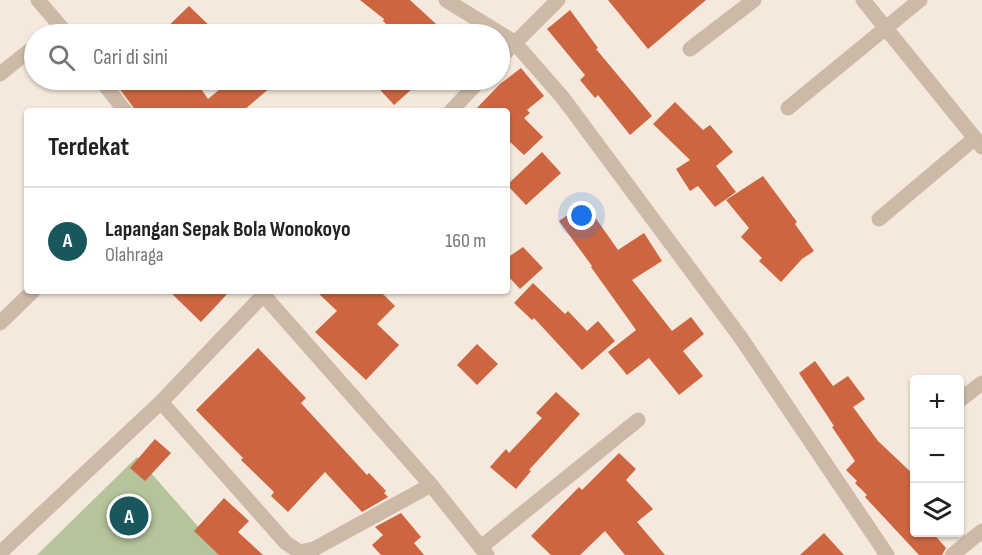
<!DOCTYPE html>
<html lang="id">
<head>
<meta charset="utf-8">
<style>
  :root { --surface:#fff; --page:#f6f6f6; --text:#222; --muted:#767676; --line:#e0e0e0; --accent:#1a575d }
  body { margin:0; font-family:"Sofia Sans Condensed",sans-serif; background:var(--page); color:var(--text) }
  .controls { position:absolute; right:18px; bottom:18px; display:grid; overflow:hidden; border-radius:6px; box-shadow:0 2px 4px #0004 }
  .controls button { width:54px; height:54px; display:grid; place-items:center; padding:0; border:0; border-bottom:2px solid var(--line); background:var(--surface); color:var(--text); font:30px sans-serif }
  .you { position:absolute; left:582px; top:216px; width:21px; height:21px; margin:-15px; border:4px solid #fff; border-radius:50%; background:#1a73e8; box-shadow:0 0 0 9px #1a73e833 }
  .badge { display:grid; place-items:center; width:39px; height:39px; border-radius:50%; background:var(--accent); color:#fff; font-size:20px; font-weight:700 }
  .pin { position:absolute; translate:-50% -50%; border:3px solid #fff; box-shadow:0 2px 6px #0006 }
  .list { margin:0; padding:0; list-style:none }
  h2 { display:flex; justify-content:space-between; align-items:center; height:78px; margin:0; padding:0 24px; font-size:26px }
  h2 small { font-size:20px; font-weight:400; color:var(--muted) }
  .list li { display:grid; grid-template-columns:39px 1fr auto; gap:18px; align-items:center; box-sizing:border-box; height:108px; padding:0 24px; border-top:2px solid var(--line) }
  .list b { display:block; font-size:22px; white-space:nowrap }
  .list p { margin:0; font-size:20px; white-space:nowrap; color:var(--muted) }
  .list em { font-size:20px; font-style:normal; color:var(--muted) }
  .icon { flex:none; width:33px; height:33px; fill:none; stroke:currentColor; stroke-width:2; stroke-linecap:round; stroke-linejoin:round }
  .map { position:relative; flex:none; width:982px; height:555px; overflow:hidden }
  .search { position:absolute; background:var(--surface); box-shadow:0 2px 4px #0004; left:24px; top:24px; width:486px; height:66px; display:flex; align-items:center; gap:15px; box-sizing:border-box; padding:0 21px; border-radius:33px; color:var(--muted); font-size:22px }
  .panel { position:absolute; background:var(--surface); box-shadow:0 2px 4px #0004; left:24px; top:108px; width:486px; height:186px; border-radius:6px }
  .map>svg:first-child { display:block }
</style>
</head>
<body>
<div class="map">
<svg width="982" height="555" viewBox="0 0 982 555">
  <rect width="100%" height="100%" fill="#f4e9dc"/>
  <polygon fill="#b5c49b" points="137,457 223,555 37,555"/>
  <g fill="#cd6640">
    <polygon points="360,0 410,0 447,34 397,34 383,21 384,19"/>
    <polygon points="608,0 706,0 648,49"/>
    <polygon points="189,6 218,34 160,34"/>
    <polygon points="570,10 598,48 596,49 652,116 630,135 598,95 595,98 580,80 585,75 547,29"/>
    <polygon points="521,68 544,96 527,110 530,113 524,118 543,137 524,155 507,139 507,111 474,111 500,84"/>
    <polygon points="113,80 195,80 208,99 231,80 279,80 243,111 136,111"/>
    <polygon points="371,80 422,80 394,105"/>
    <polygon points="675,102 703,130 710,125 733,152 716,166 736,192 715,207 698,186 690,191 676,169 690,160 653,124"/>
    <polygon points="542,152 561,173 526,205 507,185"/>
    <polygon points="763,176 797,222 795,224 814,251 802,259 781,282 759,261 762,258 741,237 749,228 726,200"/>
    <polygon points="585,203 618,250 644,233 662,261 632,280 672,331 691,317 704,334 683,351 703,376 679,395 649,358 627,375 608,352 636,330 591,267 592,266 559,221"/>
    <polygon points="523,247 543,268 520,289 507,275 507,258"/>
    <polygon points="533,283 565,314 568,311 587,331 598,321 615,341 582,370 534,318 532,320 514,303"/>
    <polygon points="169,291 230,291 201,322"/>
    <polygon points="316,291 380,291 395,306 377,324 399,345 366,380 315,332 337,311"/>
    <polygon points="477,344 498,364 477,385 457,365"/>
    <polygon points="258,348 306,398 301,403 367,475 369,473 386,491 384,493 388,497 362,512 325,472 288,512 271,496 274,492 241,460 243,458 196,410"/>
    <polygon points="815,361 833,386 848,376 865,399 853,407 878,441 915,476 915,532 932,532 946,548 942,555 919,555 865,497 867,495 855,483 857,481 846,470 855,461 832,427 834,426 799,373"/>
    <polygon points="556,392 580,414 529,470 531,471 516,489 490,467 506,449 509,453 542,418 536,413"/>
    <polygon points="155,439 171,453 145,481 130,468"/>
    <polygon points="619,453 636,469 626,480 653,509 637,522 665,555 625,555 605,531 580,555 551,555 531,536 579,487 582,490"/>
    <polygon points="224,498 249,521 238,532 263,555 219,555 194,531"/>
    <polygon points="401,513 421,537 414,543 424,555 381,555 372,545 383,535 375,527"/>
    <polygon points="824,533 844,555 800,555"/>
  </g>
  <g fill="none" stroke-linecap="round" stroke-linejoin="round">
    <g stroke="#cdb9a7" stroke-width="15">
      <polyline points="38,0 67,34"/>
      <polyline points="446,0 514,42 563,98 741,338 887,555"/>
      <polyline points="863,0 982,147"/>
      <polyline points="690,49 754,0"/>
      <polyline points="500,58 558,0"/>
      <polyline points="0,74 34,47"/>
      <polyline points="101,80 125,111"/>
      <polyline points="788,108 920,0"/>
      <polyline points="451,111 480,80"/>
      <polyline points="879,219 975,138"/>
      <polyline points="260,291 431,485 487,555"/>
      <polyline points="0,323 33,291"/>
      <polyline points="960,400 982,383"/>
      <polyline points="161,402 286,543 300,552 314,549 431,485"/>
      <polyline points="481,547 638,420"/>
      <polyline points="0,553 161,402 267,291"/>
      <polyline points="952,555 982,531"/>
    </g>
  </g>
</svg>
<div class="controls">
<button>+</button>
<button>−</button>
<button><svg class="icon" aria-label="layers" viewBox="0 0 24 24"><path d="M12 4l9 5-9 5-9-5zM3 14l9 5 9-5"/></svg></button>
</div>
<div class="you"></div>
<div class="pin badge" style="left:129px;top:516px">A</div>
<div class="search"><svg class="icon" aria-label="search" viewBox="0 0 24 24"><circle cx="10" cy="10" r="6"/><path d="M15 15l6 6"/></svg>Cari di sini</div>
<section class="panel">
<h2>Terdekat<small></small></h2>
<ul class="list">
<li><span class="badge">A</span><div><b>Lapangan Sepak Bola Wonokoyo</b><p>Olahraga</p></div><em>160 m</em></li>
</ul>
</section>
</div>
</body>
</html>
